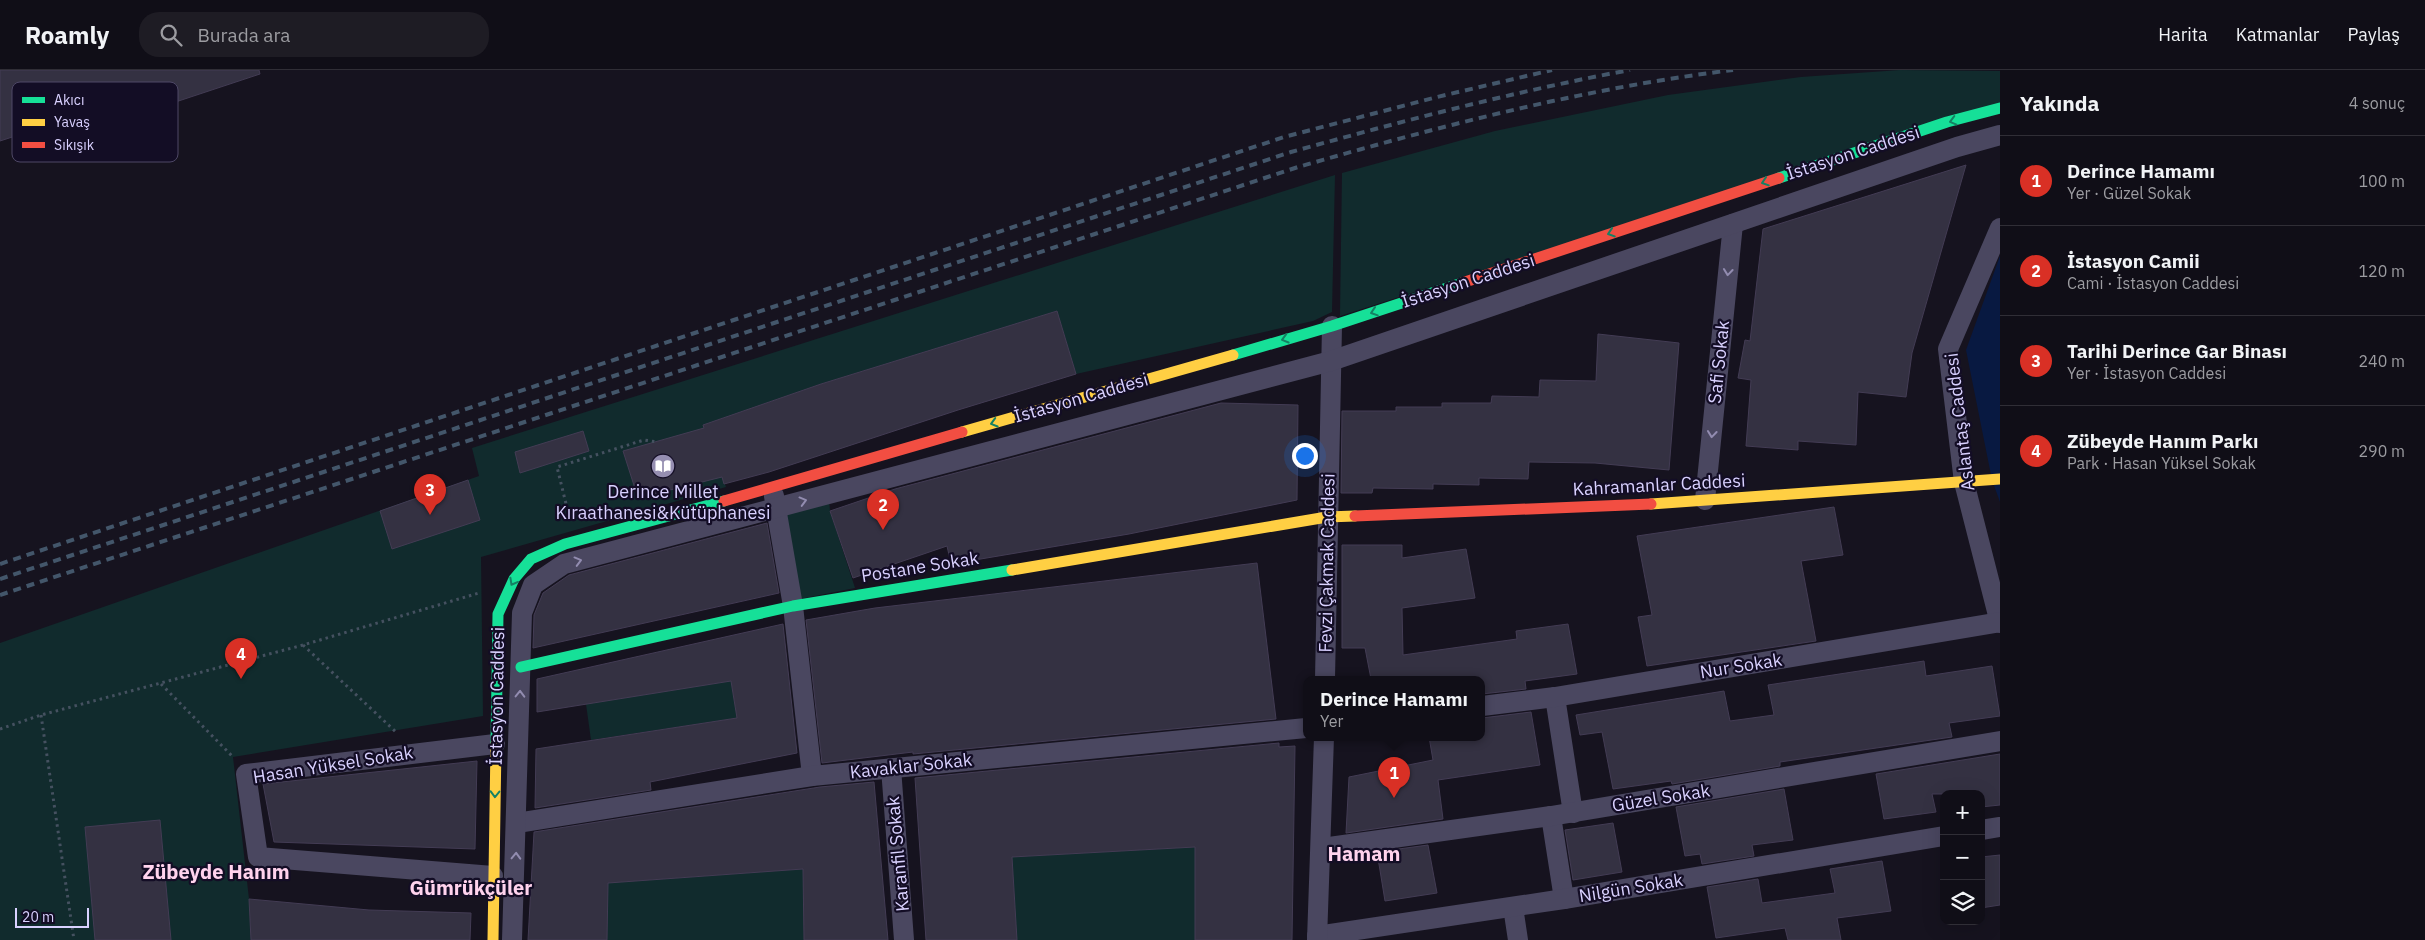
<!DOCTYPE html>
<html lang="tr">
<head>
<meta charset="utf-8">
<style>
  :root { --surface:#100e17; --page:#1e1c24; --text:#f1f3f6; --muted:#9c9ca1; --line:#302e36; --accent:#d93025 }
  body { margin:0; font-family:"IBM Plex Sans",sans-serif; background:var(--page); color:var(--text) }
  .controls { position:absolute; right:15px; bottom:15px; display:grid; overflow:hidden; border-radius:10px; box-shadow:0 5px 20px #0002 }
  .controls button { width:45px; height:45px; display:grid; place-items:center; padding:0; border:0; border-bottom:1px solid var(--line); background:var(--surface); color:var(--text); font:25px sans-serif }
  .scale { position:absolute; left:15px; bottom:12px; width:74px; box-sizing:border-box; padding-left:5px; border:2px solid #d9d1ff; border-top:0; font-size:14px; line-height:18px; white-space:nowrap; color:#d9d1ff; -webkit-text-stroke:4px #130d25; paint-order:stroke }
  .you { position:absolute; left:1304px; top:385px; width:18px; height:18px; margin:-12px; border:4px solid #fff; border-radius:50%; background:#1a73e8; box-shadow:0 0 0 8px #1a73e833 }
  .badge { display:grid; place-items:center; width:32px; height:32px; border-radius:50%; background:var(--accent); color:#fff; font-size:16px; font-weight:700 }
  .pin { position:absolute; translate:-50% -41px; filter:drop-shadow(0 1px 2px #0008) }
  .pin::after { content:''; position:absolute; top:26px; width:18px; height:15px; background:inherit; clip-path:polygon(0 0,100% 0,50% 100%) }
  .popup { position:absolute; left:1303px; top:606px; width:182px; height:65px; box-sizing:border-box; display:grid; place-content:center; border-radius:10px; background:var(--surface); filter:drop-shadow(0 1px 4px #0005); font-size:16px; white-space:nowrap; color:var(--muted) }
  .popup b { font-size:19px; color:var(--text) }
  .popup::after { content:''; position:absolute; left:50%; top:100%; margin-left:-10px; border:10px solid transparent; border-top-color:var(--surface) }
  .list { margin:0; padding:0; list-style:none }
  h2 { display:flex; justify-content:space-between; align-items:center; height:65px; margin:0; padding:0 20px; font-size:21px }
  h2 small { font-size:16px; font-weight:400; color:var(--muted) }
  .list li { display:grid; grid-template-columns:32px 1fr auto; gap:15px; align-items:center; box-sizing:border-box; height:90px; padding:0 20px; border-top:1px solid var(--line) }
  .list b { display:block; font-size:19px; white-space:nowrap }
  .list p { margin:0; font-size:16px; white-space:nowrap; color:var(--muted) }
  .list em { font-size:16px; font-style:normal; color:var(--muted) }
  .icon { flex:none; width:28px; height:28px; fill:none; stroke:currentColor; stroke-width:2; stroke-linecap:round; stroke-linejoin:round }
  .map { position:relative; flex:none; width:2000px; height:870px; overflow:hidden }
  header { display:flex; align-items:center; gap:30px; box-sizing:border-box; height:70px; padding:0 25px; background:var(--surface); border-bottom:1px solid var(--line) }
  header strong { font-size:24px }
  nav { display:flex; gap:28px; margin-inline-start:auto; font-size:18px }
  .search { width:350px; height:45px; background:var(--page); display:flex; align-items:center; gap:12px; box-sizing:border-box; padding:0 18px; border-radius:20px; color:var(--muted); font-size:19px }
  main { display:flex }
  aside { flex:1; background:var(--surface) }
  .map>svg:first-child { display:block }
</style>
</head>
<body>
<header>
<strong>Roamly</strong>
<div class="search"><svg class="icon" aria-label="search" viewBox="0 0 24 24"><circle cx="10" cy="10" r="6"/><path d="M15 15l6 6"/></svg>Burada ara</div>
<nav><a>Harita</a><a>Katmanlar</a><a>Paylaş</a></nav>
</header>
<main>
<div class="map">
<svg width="2000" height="870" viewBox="0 0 2000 870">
  <rect width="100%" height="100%" fill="#16131f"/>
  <g fill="#112b2d">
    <polygon points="1900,0 2000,1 2000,34 1340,246 1342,103 1495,61 1668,25 1801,7"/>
    <polygon points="1335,105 1332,242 1313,251 1076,304 1057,241 821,314 703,355 726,417 481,487 483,646 233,687 249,829 251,870 0,870 0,573 479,406 472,378"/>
    <polygon points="829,429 830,441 855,518 795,530 782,442"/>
    <polygon points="731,611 737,648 591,670 586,634"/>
    <polygon points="1195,777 1195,870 1017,870 1012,787"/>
    <polygon points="803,799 804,870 607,870 608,813"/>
  </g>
  <polygon fill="#081941" points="2000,186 2000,432 1992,410 1966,280"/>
  <g fill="#343142" stroke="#433c54">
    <polygon points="0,0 259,0 260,4 85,62 80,45 0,71"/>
    <polygon points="1966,95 1912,283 1906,327 1858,322 1856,375 1798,371 1798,380 1746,376 1751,310 1738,308 1745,270 1750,271 1763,159"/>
    <polygon points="1057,241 1076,304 958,340 769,402 724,414 722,407 638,428 623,381 704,358 703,355 821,314"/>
    <polygon points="1598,264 1679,273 1669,400 1595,393 1529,392 1528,409 1479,408 1479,415 1433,414 1433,419 1373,418 1372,423 1341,423 1342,341 1396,341 1396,337 1442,337 1442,333 1491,333 1492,326 1539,327 1540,310 1596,311"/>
    <polygon points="1221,333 1298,335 1297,430 1129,464 951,494 947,476 853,508 830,441 895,419"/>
    <polygon points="583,361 589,381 520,403 515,382"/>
    <polygon points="468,410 480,450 392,479 380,441"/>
    <polygon points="1834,437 1843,485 1801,491 1816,571 1647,596 1638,547 1652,545 1637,466"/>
    <polygon points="767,453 779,523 533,578 534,545 543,523 569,505"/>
    <polygon points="1342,475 1402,475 1402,488 1466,479 1475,528 1402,538 1403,585 1517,569 1516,561 1568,554 1577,604 1525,611 1526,619 1482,624 1482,609 1371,609 1365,578 1342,578"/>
    <polygon points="1257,493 1276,649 913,684 913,682 822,693 806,550 875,538"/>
    <polygon points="783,554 797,683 650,712 651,720 535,738 536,679 737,648 731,611 537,642 537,609"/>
    <polygon points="1924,591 1926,606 1992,596 2000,646 1949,653 1952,667 1780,692 1780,696 1672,714 1671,711 1613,719 1602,662 1580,665 1576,645 1724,621 1730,651 1774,645 1768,615"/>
    <polygon points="1531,642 1540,695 1438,710 1443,749 1346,763 1349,707 1433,690 1429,667 1482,667 1482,648"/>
    <polygon points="1279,673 1279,677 1295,676 1292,870 1195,870 1195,777 1012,787 1017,870 926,870 915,708"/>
    <polygon points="2000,684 2000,735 1981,737 1981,724 1932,724 1936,742 1884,749 1876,704"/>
    <polygon points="477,691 475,779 274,772 263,714"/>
    <polygon points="874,712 888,870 804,870 803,799 608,813 607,870 528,870 534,762 820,717"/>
    <polygon points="1784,719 1793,770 1752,775 1754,786 1702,794 1700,784 1685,786 1676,737"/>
    <polygon points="160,750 171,870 95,870 85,757"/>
    <polygon points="1613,753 1622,802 1573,810 1565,760"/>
    <polygon points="1428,775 1437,823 1385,831 1377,782"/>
    <polygon points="2000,785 2000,835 1981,838 1981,787"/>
    <polygon points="1882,791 1891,841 1837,848 1841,870 1788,870 1785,858 1716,868 1707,817 1758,809 1762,833 1835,823 1830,799"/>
    <polygon points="249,829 369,840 471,843 470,870 251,870"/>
  </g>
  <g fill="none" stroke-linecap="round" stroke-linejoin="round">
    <g stroke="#455160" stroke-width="3" stroke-dasharray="2.5 4" stroke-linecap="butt">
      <polyline points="569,446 557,397 644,370 657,372"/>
      <polyline points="303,575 397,663"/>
      <polyline points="161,614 234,688"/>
      <polyline points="41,645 74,870"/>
      <polyline points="0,659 41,645 303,575 479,523"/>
    </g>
    <g stroke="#4a4760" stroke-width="20">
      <polyline points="2000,158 1948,279 1964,412 2000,553"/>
      <polyline points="774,426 793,536 812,706"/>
      <polyline points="1705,430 1733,154"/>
      <polyline points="1325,609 1332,256"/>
      <polyline points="1555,627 1573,743"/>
      <polyline points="1482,636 1555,627 2000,552"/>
      <polyline points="891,698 904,870"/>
      <polyline points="1551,746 1564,829"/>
      <polyline points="517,753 812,706 1306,658"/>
      <polyline points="1981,760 2000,757"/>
      <polyline points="1322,778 1551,746 2000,671"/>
      <polyline points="493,806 258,787 246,704 495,674"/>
      <polyline points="1513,837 1518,870"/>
      <polyline points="1317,866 1564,829 1944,766"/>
      <polyline points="512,870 522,543 533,515 564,494 1331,291 1957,77 2000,65"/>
      <polyline points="1317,870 1324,667"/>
    </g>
    <g stroke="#16e098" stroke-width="11">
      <polyline points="1779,108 1947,52 2000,38"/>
      <polyline points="1233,285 1332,256 1462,213"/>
      <polyline points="521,597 793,536 1012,500"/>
      <polyline points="496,674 498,544 514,509 531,489 565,474 724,431"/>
    </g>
    <g stroke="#ffcf43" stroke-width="11">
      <polyline points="962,362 1233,285"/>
      <polyline points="1651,434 2000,409"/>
      <polyline points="1012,500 1327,447 1355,446"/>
      <polyline points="493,870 496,674"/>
    </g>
    <g stroke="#f24e42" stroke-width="11">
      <polyline points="1462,213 1779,108"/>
      <polyline points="724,431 962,362"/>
      <polyline points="1355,446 1651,434"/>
    </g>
    <g stroke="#43566a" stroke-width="4" stroke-dasharray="8 6" stroke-linecap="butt">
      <polyline points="0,494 1284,67 1437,27 1552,0"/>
      <path d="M0,509L1291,82C1403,51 1516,21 1630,0"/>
      <path d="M0,525L1298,97C1441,56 1585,18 1733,0"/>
    </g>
  </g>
  <defs><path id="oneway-chevron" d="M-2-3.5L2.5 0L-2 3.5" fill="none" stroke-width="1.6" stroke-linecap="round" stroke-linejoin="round" transform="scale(1.25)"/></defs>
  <g stroke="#158164">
    <use href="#oneway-chevron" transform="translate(1953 51) rotate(165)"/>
    <use href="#oneway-chevron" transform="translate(1765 112) rotate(162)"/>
    <use href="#oneway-chevron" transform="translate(1611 163) rotate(162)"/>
    <use href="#oneway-chevron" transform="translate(1374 242) rotate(162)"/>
    <use href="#oneway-chevron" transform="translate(1285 269) rotate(164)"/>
    <use href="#oneway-chevron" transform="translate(994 353) rotate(164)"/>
    <use href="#oneway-chevron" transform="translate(513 512) rotate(119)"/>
    <use href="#oneway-chevron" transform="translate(495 724) rotate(91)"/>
  </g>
  <g stroke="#928cb0">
    <use href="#oneway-chevron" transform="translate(1728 202) rotate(96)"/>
    <use href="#oneway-chevron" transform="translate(1712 364) rotate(96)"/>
    <use href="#oneway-chevron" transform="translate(803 431) rotate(-15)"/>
    <use href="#oneway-chevron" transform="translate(578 491) rotate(-15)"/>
    <use href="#oneway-chevron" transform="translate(520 624) rotate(-89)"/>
    <use href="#oneway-chevron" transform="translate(516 786) rotate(-88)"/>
  </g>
  <defs>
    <g id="library-disc" transform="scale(1.25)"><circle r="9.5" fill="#958eb1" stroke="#130d25"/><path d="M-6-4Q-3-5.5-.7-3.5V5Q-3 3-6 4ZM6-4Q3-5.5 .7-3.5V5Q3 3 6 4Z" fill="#fff"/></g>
  </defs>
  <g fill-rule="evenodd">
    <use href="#library-disc" x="663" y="396"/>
  </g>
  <g text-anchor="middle" stroke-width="4.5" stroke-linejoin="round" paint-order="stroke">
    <g font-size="18" fill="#d9d1ff" stroke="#130d25">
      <text transform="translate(1853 83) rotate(-18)" y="6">İstasyon Caddesi</text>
      <text transform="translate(1468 211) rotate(-18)" y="6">İstasyon Caddesi</text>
      <text transform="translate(1719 292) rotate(-84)" y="6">Safi Sokak</text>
      <text transform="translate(1081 328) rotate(-16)" y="6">İstasyon Caddesi</text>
      <text transform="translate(1960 352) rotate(-97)" y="6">Aslantaş Caddesi</text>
      <text transform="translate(1659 415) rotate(-3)" y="6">Kahramanlar Caddesi</text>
      <text transform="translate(1327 493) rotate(-89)" y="6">Fevzi Çakmak Caddesi</text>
      <text transform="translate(920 497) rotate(-9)" y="6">Postane Sokak</text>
      <text transform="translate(1741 596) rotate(-9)" y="6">Nur Sokak</text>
      <text transform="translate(497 626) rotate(-89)" y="6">İstasyon Caddesi</text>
      <text transform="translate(333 695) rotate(-9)" y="6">Hasan Yüksel Sokak</text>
      <text transform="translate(911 696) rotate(-6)" y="6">Kavaklar Sokak</text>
      <text transform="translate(1661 728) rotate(-9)" y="6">Güzel Sokak</text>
      <text transform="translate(898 784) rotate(-95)" y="6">Karanfil Sokak</text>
      <text transform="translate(1631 818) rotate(-9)" y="6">Nilgün Sokak</text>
    </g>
    <g font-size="18" fill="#d9d1ff" stroke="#130d25">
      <text x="663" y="428">Derince Millet<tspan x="663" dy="21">Kıraathanesi&amp;Kütüphanesi</tspan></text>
    </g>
    <g font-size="20" font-weight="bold" fill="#ffd3ed" stroke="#130d25">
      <text x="1364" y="791">Hamam</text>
      <text x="216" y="809">Zübeyde Hanım</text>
      <text x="471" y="825">Gümrükçüler</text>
    </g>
  </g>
  <rect x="12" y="12" width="166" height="80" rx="8" fill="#130d25" stroke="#4e4866" stroke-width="1"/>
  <rect x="22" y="27" width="23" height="6" fill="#16e098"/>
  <rect x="22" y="49" width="23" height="7" fill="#ffcf43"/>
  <rect x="22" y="72" width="23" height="6" fill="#f24e42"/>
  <g font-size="14" fill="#d9d1ff">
    <text x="54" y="35">Akıcı</text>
    <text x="54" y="57">Yavaş</text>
    <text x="54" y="80">Sıkışık</text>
  </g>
</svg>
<div class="controls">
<button>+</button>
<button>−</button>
<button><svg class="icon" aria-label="layers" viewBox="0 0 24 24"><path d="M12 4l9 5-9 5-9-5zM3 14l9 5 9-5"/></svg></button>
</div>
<div class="scale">20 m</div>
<div class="you"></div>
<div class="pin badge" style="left:1394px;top:728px">1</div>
<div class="popup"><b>Derince Hamamı</b>Yer</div>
<div class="pin badge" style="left:883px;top:460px">2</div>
<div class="pin badge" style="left:430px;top:445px">3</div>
<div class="pin badge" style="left:241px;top:609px">4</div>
</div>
<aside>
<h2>Yakında<small>4 sonuç</small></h2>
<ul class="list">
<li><span class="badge">1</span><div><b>Derince Hamamı</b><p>Yer · Güzel Sokak</p></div><em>100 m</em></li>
<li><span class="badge">2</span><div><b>İstasyon Camii</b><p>Cami · İstasyon Caddesi</p></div><em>120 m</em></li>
<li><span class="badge">3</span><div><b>Tarihi Derince Gar Binası</b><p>Yer · İstasyon Caddesi</p></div><em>240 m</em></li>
<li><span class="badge">4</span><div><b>Zübeyde Hanım Parkı</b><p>Park · Hasan Yüksel Sokak</p></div><em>290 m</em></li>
</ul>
</aside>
</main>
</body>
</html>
